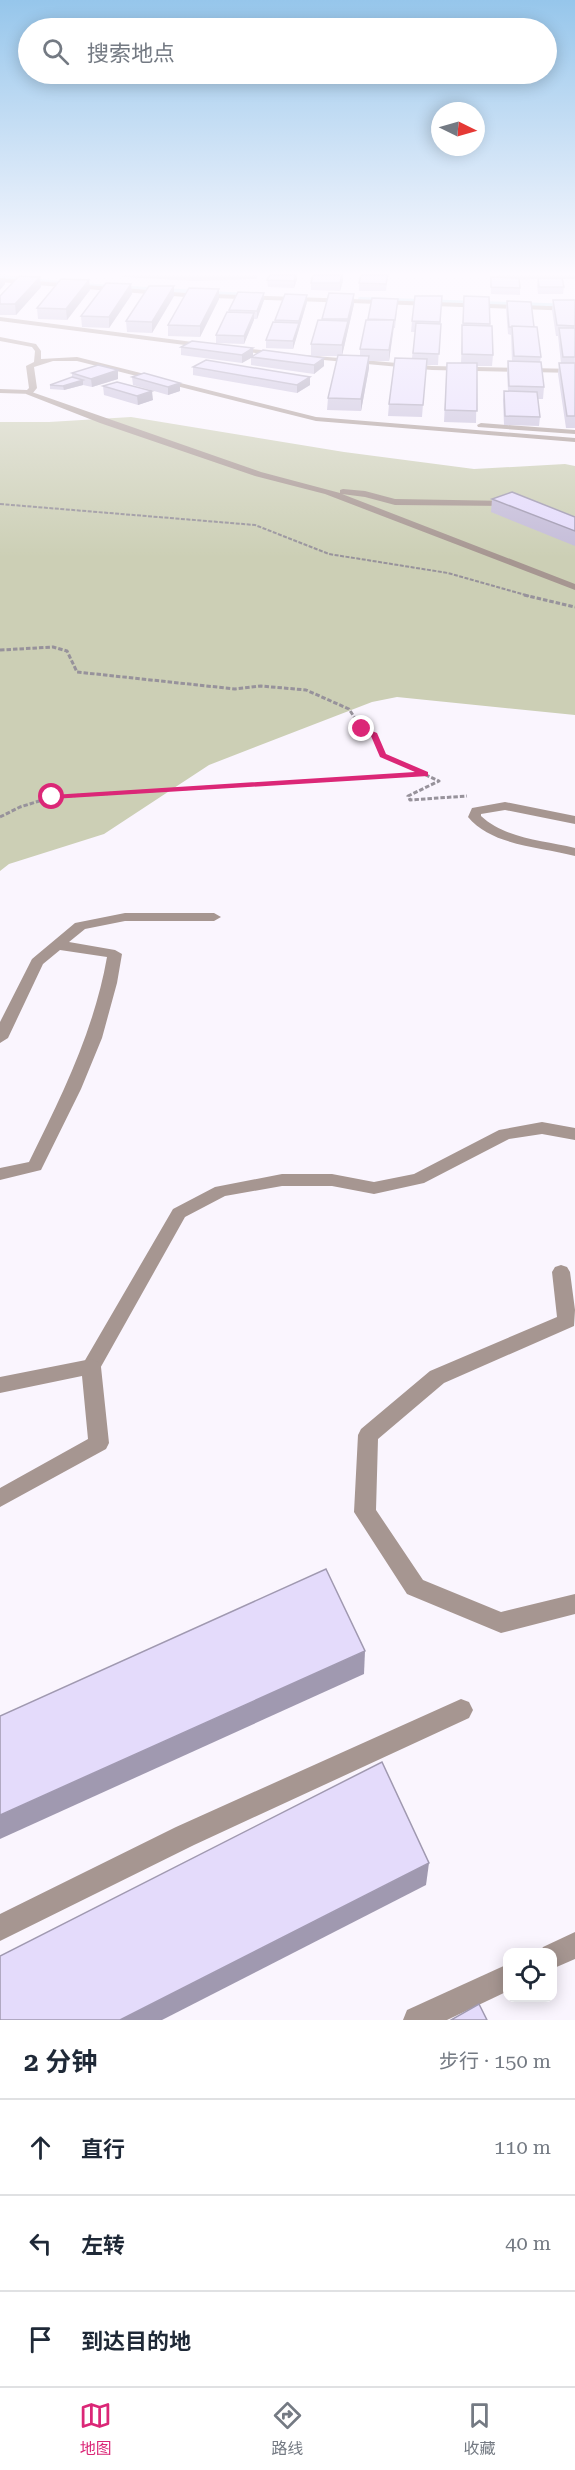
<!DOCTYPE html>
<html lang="zh">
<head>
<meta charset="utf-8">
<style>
  :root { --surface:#fff; --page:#f2f2f3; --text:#1f2937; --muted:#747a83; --line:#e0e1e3; --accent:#db2777 }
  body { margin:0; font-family:"Roboto Serif","Noto Sans SC",serif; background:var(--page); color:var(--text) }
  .controls { position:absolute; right:18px; bottom:18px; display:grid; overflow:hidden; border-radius:12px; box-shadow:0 3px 15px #0003 }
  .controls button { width:54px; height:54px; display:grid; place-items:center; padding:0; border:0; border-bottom:2px solid var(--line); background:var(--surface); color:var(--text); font:30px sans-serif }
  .compass { position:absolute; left:431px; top:102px; width:54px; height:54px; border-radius:50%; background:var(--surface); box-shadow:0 3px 15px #0003; rotate:95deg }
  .stop { position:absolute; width:18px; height:18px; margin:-14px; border:4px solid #db2777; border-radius:50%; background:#fff }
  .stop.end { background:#db2777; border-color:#fff; box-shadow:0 2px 6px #0008 }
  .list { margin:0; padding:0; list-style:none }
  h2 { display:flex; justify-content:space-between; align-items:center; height:78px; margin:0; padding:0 24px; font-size:26px }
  h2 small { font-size:20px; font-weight:400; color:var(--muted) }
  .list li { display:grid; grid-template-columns:39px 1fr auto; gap:18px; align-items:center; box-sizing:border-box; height:96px; padding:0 24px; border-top:2px solid var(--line) }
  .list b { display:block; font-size:22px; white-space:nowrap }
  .list em { font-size:20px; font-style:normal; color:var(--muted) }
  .icon { flex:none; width:33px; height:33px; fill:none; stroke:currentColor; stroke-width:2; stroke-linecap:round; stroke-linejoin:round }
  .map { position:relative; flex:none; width:575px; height:2020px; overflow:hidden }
  .search { position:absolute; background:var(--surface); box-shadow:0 3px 15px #0003; left:18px; right:18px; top:18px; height:66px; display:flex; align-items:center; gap:15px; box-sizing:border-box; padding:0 21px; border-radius:33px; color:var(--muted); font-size:22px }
  .sheet { height:366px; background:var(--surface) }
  nav { display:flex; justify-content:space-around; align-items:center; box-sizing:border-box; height:84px; border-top:2px solid var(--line); background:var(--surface); font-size:16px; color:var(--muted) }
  nav a { display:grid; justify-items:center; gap:3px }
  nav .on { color:var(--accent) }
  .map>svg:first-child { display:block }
</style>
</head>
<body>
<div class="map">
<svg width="575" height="2020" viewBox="0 0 575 2020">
  <rect width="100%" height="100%" fill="#faf5fe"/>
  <polygon fill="#cccfb5" points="131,417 344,452 474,469 565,464 575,466 575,715 397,697 372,702 209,765 104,834 9,864 0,871 0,422 49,422"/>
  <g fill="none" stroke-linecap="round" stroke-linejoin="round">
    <g stroke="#bbe0ef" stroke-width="4">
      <polyline points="0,276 68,284"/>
      <polyline points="81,285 197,292"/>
      <polyline points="210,293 248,295"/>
      <polyline points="360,299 575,306"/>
    </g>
    <polyline stroke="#97929b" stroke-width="2" stroke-dasharray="4 1.5" stroke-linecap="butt" points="0,504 255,525 329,554 448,573 529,596"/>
    <g stroke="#97929b" stroke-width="3" stroke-dasharray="4.5 2" stroke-linecap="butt">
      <polyline points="524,595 575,607"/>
      <polyline points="0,650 53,647 67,651 77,672 235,689 261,686 306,690 349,709 362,729 374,734 383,755 439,781 408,796 410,800 467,796"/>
      <polyline points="0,817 20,807 52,797 424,774"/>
    </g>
    <g fill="#a69691" fill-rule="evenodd">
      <polygon points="26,390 261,472 340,493 340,490 343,489 365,491 395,499 516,501 516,505 513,506 395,505 365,497 342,494 575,584 575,590 325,494 255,476 100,423 26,394"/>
      <polygon points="481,423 575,430 575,434 478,427 477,425"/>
      <path d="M505,802L575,816V824L505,810L481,814V816C506,839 543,840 575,848V856C541,847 492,846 468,817L472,808Z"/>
      <polygon points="542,1122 575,1128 575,1140 542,1134 509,1139 424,1183 374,1194 332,1186 282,1186 225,1196 185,1217 98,1372 91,1375 84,1372 81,1367 84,1362 173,1209 215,1187 282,1174 332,1174 374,1182 414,1174 499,1130"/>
    </g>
    <g fill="#a69691" fill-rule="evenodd">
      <polygon points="0,278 185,293 575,307 575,311 185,297 0,282"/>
      <polygon points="0,317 208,344 211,346 208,348 0,321"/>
      <polygon points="0,337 36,344 41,351 41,359 77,357 316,417 575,438 575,442 316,421 77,361 53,361 34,367 37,388 32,394 0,393 0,389 27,390 29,388 26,366 34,362 35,351 32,347 0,341"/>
      <polygon points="232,347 280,352 283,354 280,356 230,350"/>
      <polygon points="304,355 432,366 575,369 575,373 432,370 302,358"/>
      <path d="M125,913H214L221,917L214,921H125L85,929L69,942L115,950L122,954L117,983L102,1038L81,1089L41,1170L0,1180V1168L29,1162C62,1095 94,1031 107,957L60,950L43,964L8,1038L0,1043V1022L32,959L75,923Z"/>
      <polygon points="561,1265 567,1267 570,1272 575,1310 574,1326 444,1383 378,1439 376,1510 423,1580 501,1612 575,1594 575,1614 501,1633 407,1594 354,1512 358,1435 361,1429 430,1371 557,1317 552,1272 555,1267"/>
      <polygon points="91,1359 98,1362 101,1367 109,1443 106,1449 0,1507 0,1488 88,1439 82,1376 0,1393 0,1377"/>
      <polygon points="461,1699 469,1702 473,1710 469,1718 194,1845 0,1941 0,1914 176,1827"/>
      <polygon points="575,1932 575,1959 552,1969 552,1952 540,1952 543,1947"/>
      <polygon points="508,1964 508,1991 447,2020 403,2020 407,2010"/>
    </g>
  </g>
  <g fill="#c4bcd8">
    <polygon points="122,275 258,275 256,279 196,281 122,277"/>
    <polygon points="343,275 343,281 340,291 311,290 311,283"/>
    <polygon points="388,275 386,291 359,291 359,283"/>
    <polygon points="495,275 575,275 575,279 563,279 564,287 563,294 538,294 537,285 538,279 520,280 520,295 491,294 491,277 497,277"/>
    <polygon points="297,279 294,288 268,287 267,280"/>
    <polygon points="174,286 174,296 152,333 127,332 126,321"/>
    <polygon points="41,287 16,315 0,315 0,296"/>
    <polygon points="219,289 219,299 200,337 168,336 168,325"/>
    <polygon points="90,290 67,320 38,319 37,308"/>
    <polygon points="132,294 109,328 82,327 81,316"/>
    <polygon points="442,296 438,365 426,365 422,417 388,416 389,404 412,358 415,332 411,332 412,321"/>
    <polygon points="464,296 489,297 490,326 493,355 492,366 477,366 476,423 444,422 447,363 461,363"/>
    <polygon points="398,299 395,328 394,328 389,361 369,361 369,368 361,411 327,410 328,398 338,356 311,356 311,344 322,319 354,304 342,355 360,356 360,349 368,320"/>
    <polygon points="264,300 257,319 254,319 244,344 216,343 216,335 229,312 229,310"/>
    <polygon points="553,300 575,300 575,428 566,428 558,374 559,363 561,363 558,336 556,336 552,310"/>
    <polygon points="507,301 534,327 541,357 540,362 544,387 543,399 538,399 540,417 539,426 504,425 503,400 504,391 508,391 507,373 508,361 512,362 511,335 508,334 506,309"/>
    <polygon points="307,302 293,349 266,348 266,340 275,322 275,320"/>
    <polygon points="181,347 253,348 253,356 324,366 314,374 251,365 251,357 242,363 181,355"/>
    <polygon points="193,367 310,385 297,393 193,375"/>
    <polygon points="118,370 118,379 92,387 83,385 64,390 50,389 50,385 72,377 72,373"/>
    <polygon points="132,377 180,383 180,391 168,395 133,385"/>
    <polygon points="103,386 153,400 138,405 104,395"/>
    <polygon points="492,499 575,517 575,546 491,512"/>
  </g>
  <g fill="#a099b0">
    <polygon points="296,275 297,275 297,279 294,288 294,281"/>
    <polygon points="343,275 343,281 340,291 340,283"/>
    <polygon points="5,277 5,284 0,290 0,282"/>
    <polygon points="40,277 41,287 16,315 15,304"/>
    <polygon points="89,280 90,290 67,320 66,309"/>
    <polygon points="131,284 132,294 109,328 109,317"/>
    <polygon points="174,286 174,296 152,333 152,322"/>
    <polygon points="219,289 219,299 200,337 200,326"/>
    <polygon points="264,293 264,300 257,319 257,311"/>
    <polygon points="354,294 354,304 342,356 342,345"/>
    <polygon points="307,295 307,302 293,349 293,341"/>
    <polygon points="254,313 254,320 244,344 244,336"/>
    <polygon points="394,320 393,331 389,361 389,350"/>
    <polygon points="253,348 253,357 242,363 242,355"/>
    <polygon points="369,356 369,368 361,411 361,399"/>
    <polygon points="324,358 324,366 314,374 314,365"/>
    <polygon points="118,370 118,379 92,387 91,379"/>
    <polygon points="310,377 310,385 297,393 297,385"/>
    <polygon points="83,380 83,385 64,390 63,386"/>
    <polygon points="180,383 180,391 168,395 168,387"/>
    <polygon points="152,391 153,400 138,405 137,396"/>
    <polygon points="365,1651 364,1674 0,1839 0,1815"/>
    <polygon points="429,1863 426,1885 162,2020 120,2020"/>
  </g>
  <g fill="#e4dbfb" stroke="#a099b0" stroke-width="1.5">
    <polygon points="270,275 296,275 294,281 267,280"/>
    <polygon points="313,275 342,275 340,283 311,283"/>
    <polygon points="361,275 388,275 386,284 359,283"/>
    <polygon points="19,276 40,277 15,304 0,304 0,296"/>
    <polygon points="491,277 519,278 520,288 491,287"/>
    <polygon points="538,278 562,278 564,287 539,287"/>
    <polygon points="61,279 89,280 66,309 37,308"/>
    <polygon points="106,283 131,284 109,317 81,316"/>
    <polygon points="149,286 174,286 152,322 126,321"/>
    <polygon points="189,288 219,289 200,326 168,325"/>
    <polygon points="238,292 264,293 257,311 229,310"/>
    <polygon points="329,293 354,294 348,319 322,319"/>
    <polygon points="285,294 307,295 299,321 275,320"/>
    <polygon points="415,296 442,296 440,322 412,321"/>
    <polygon points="464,296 489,297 490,324 463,323"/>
    <polygon points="372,298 398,299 395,320 368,319"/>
    <polygon points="553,300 575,300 575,326 557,325"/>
    <polygon points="507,301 531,302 534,327 509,327"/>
    <polygon points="227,312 254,313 244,336 216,335"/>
    <polygon points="318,320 348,321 342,345 311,344"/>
    <polygon points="366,320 394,320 389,350 360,349"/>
    <polygon points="273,322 299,323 293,341 266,340"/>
    <polygon points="416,323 441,324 439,354 413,353"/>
    <polygon points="462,325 492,326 493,355 462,354"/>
    <polygon points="512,326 537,327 541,357 514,356"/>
    <polygon points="559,328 575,328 575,357 563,357"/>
    <polygon points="192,341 253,348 242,355 181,347"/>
    <polygon points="263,350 324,358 314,365 251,357"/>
    <polygon points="338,355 369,356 361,399 328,398"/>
    <polygon points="395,358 427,359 423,405 389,404"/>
    <polygon points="206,360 310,377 297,385 193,367"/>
    <polygon points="508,361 541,362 544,387 509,386"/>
    <polygon points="447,363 477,363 477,411 445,410"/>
    <polygon points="559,363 575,363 575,416 567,416"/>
    <polygon points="98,365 118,370 91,379 72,373"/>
    <polygon points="144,373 180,383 168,387 132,377"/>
    <polygon points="72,377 83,380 63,386 50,385"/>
    <polygon points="117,382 152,391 137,396 103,386"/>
    <polygon points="504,391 537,392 540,417 505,416"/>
    <polygon points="512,492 575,517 575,531 492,499"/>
    <polygon points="326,1569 365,1651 0,1815 0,1716"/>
    <polygon points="382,1762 429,1863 120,2020 0,2020 0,1956"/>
    <polygon points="479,2004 487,2020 451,2020"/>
  </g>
  <linearGradient id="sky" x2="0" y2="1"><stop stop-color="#96c6eb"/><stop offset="0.49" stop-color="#fdfaff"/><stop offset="1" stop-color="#fdfaff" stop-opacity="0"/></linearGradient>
  <rect width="575" height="558" fill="url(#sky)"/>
  <polygon fill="#db2777" points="362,727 377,733 386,754 428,772 428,776 52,799 48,797 52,795 415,772 380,757 371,736 358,729"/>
</svg>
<div class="controls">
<button><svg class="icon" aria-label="locate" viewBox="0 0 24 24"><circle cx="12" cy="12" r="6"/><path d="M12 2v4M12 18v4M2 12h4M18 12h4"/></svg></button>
</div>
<svg class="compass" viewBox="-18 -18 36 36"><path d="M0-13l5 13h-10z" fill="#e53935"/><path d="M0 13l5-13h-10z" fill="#747a83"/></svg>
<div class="stop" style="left:52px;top:797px"></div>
<div class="stop end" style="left:362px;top:729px"></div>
<div class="search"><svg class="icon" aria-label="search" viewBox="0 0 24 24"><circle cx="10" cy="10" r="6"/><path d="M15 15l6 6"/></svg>搜索地点</div>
</div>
<section class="sheet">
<h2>2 分钟<small>步行 · 150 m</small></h2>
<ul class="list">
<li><svg class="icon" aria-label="ahead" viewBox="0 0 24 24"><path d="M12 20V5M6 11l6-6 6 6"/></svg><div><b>直行</b></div><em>110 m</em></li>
<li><svg class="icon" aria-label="left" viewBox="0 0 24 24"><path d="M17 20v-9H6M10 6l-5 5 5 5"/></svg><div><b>左转</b></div><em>40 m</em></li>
<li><svg class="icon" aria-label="arrive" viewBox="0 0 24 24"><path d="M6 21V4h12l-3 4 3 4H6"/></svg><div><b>到达目的地</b></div></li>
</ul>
</section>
<nav>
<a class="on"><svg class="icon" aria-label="map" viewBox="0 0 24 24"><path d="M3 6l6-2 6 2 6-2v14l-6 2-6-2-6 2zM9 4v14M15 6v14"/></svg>地图</a>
<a><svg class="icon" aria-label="directions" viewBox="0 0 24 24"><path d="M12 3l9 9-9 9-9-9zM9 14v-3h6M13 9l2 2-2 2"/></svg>路线</a>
<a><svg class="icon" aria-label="saved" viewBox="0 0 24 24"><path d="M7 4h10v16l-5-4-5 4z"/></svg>收藏</a>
</nav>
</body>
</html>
